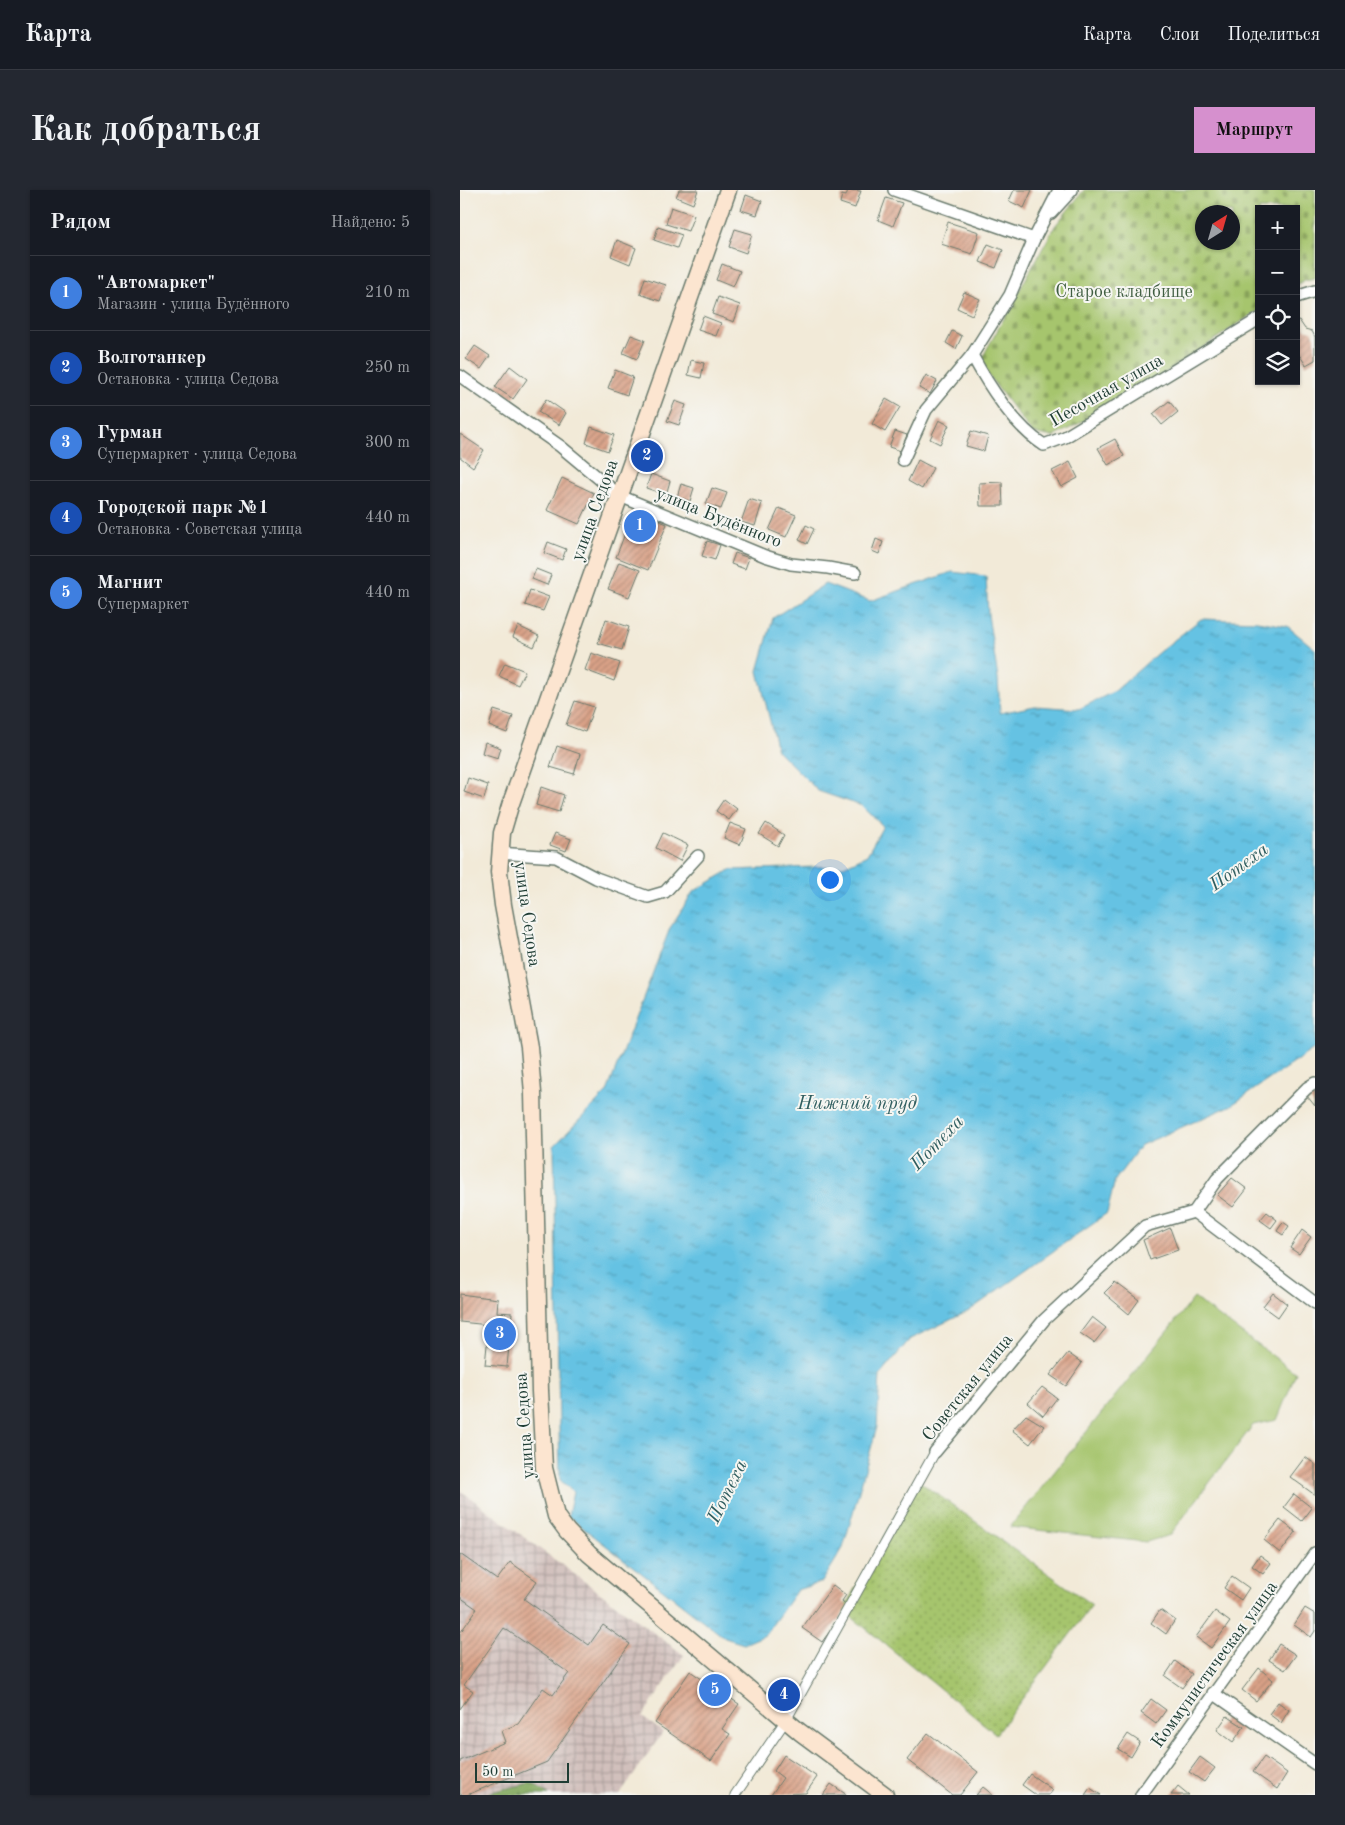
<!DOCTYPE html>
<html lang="ru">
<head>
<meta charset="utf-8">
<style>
  :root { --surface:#171b24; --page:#242831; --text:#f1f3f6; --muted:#9ea1a6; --line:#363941; --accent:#d690ce }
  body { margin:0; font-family:"Old Standard TT",serif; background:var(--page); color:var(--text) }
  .controls { position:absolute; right:15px; top:15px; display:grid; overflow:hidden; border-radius:0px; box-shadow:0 1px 4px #0004 }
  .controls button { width:45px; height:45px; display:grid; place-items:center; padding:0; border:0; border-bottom:1px solid var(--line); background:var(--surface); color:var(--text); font:25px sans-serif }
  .compass { position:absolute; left:735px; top:15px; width:45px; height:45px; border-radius:50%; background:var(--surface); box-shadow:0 1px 4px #0004; rotate:37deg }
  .scale { position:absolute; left:15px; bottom:12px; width:94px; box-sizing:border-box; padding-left:5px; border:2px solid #1f3d34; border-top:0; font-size:14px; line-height:18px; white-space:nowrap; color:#1f3d34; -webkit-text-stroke:4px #f6f6f2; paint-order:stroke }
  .you { position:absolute; left:369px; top:689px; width:18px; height:18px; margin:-12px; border:4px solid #fff; border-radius:50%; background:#1a73e8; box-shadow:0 0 0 8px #1a73e833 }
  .badge { display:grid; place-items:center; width:32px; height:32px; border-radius:50%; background:var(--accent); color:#fff; font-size:16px; font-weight:700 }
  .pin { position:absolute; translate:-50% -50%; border:2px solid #fff; box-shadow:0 1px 5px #0006 }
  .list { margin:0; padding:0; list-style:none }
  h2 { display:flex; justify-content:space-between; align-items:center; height:65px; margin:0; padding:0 20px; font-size:21px }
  h2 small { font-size:16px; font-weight:400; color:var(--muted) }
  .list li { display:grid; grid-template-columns:32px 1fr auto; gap:15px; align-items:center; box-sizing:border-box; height:75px; padding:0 20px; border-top:1px solid var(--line) }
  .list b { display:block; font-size:19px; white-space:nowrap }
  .list p { margin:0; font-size:16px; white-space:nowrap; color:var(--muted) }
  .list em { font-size:16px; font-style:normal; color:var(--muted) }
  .icon { flex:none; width:28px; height:28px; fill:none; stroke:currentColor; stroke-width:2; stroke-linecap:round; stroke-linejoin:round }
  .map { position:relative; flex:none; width:855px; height:1605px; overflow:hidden; border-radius:0px }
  header { display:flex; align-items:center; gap:30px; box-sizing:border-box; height:70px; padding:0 25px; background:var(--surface); border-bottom:1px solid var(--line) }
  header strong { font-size:24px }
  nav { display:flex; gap:28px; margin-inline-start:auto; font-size:18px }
  .intro { display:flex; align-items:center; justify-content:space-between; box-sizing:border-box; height:120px; padding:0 30px }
  h1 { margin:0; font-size:35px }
  .button { padding:12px 22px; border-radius:0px; background:var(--accent); color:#111; font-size:18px; font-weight:700 }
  main { display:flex; gap:30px; padding:0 30px }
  aside { flex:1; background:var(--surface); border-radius:0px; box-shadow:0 1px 4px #0004 }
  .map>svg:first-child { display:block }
</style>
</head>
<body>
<header>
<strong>Карта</strong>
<nav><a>Карта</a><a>Слои</a><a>Поделиться</a></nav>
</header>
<div class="intro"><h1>Как добраться</h1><a class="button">Маршрут</a></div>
<main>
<aside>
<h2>Рядом<small>Найдено: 5</small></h2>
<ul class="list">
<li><span class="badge" style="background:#3f7fe0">1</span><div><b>&quot;Автомаркет&quot;</b><p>Магазин · улица Будённого</p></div><em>210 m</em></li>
<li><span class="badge" style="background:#1a4fb4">2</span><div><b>Волготанкер</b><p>Остановка · улица Седова</p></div><em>250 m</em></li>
<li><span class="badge" style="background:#3f7fe0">3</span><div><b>Гурман</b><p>Супермаркет · улица Седова</p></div><em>300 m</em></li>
<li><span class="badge" style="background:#1a4fb4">4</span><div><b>Городской парк №1</b><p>Остановка · Советская улица</p></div><em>440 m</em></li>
<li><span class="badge" style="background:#3f7fe0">5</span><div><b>Магнит</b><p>Супермаркет</p></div><em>440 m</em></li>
</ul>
</aside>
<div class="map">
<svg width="855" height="1605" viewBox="0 0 855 1605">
  <defs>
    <pattern id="industrial-grid" width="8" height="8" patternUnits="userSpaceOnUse" patternTransform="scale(1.25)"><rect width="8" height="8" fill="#d1c0bc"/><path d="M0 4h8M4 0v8" fill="none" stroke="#a99d9a"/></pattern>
    <pattern id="forest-firs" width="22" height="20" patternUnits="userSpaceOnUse" patternTransform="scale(1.25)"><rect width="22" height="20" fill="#84aa60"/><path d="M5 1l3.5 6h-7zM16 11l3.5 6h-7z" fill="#6b8c50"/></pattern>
    <pattern id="cemetery-stones" width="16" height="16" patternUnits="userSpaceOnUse" patternTransform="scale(1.25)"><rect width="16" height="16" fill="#a6c56d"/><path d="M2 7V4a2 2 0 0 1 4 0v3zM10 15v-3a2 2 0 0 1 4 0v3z" fill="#87a15a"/></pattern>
    <pattern id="park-dots" width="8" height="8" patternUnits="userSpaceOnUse" patternTransform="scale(1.25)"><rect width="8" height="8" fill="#a6c56d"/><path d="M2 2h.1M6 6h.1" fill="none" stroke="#87a15a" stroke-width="1.8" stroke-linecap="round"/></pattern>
    <pattern id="water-ripples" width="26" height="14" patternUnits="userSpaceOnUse" patternTransform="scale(1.25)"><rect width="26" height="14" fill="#65c2e3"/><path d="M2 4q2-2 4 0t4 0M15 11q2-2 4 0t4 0" fill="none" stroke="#539fb9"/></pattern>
    <pattern id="building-hatch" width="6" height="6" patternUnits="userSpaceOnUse" patternTransform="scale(1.25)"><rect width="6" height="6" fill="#d9a187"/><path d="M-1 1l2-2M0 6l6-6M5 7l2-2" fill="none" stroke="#af846f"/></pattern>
  </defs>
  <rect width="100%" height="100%" fill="#f6f6f2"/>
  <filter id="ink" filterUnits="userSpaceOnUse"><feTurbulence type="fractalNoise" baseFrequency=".02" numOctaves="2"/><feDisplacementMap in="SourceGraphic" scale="10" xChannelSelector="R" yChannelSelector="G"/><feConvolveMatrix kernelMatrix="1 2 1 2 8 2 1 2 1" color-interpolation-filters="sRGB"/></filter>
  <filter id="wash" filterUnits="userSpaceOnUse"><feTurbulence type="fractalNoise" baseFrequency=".0096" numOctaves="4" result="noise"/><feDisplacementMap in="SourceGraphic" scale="20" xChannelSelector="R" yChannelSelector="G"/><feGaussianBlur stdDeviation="1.12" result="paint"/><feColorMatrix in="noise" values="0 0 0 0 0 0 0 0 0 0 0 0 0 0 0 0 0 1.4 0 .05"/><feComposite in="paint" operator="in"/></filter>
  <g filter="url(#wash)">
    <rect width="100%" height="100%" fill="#f2ead8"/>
    <polygon fill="url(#industrial-grid)" points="0,1300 224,1465 182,1527 203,1542 160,1605 89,1605 71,1593 31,1602 25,1605 0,1605"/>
    <polygon fill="#a6c56d" stroke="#628150" points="734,1108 836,1183 817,1230 793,1235 710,1345 686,1352 550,1337"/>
    <polygon fill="url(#forest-firs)" stroke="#52744a" points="71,1593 89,1605 25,1605 31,1602"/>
    <path fill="url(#cemetery-stones)" stroke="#628150" fill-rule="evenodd" d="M624,0H855V88L845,90L836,95V19H799V120L664,210L593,247L572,243L522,177V168L595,36ZM742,22H772V52H742Z"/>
    <polygon fill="url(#park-dots)" stroke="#628150" points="456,1289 632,1415 536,1544 383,1420"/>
    <polygon fill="url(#water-ripples)" stroke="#42808c" points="492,382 526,386 528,425 538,488 540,523 575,516 619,519 655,501 699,462 741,429 797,431 827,436 855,459 855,858 770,916 681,955 655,990 647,1023 509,1121 450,1149 420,1185 417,1237 403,1287 383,1358 362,1392 337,1400 305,1445 284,1454 265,1448 108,1326 113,1302 100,1290 94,956 147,902 210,738 233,702 270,680 384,676 407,665 423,636 402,616 358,601 317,560 298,481 313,428 365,394 410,411"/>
    <g id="blocks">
      <g fill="url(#building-hatch)">
        <polygon points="219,0 238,0 233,14 216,7"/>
        <polygon points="388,0 401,1 395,18 380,13 382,5 386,6"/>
        <polygon points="554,0 572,0 564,18 549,11"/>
        <polygon points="286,5 302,11 297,25 281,20"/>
        <polygon points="426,8 442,13 433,36 418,30"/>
        <polygon points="211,17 234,25 228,41 206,34"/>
        <polygon points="488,32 519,42 512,64 481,54"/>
        <polygon points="198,37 222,45 217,58 194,50"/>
        <polygon points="275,39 292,44 286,63 269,57"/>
        <polygon points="157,50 176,58 170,74 151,66"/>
        <polygon points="528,54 543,60 536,78 520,72"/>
        <polygon points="262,74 280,81 273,97 256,90"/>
        <polygon points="185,88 206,95 200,111 180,104"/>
        <polygon points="504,102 520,109 512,125 497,118"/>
        <polygon points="258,107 280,115 274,132 252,124"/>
        <polygon points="243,126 261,133 256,146 238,140"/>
        <polygon points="839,130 845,139 852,141 855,147 855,170 846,175 840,166 836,164 836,131"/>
        <polygon points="492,141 502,146 496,159 486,153"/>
        <polygon points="171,145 185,150 177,169 163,163"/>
        <polygon points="15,156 30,166 21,179 6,169"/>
        <polygon points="231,170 244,173 241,188 228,185"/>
        <polygon points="50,176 67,189 53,209 35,197"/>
        <polygon points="155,180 173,187 167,205 148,198"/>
        <polygon points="466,185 477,191 470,204 459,198"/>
        <polygon points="86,209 106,223 99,235 78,222"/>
        <polygon points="426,209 440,217 425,242 412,234"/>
        <polygon points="215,211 226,215 219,235 207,231"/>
        <polygon points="709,211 718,222 702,235 693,224"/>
        <polygon points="479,230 489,235 480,254 470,249"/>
        <polygon points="131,237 154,245 148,261 126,253"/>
        <polygon points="435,241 447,245 441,261 429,257"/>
        <polygon points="511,241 528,246 524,261 506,256"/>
        <polygon points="0,244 24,260 13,277 0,267"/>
        <polygon points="655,249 664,266 648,275 638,258"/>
        <polygon points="458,270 473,278 462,299 448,291"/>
        <polygon points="610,272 618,288 601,297 592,281"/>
        <polygon points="191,284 210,291 206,305 186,298"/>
        <polygon points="102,288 134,303 119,334 87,320"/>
        <polygon points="542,292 543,316 520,316 519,293"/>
        <polygon points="221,294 234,298 230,311 217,307"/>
        <polygon points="252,298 267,303 261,319 246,314"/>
        <polygon points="289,309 302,313 295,336 281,332"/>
        <polygon points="319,318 336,325 326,347 309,340"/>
        <polygon points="174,320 207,334 188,380 156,367"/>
        <polygon points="346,335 354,339 347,354 339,350"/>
        <polygon points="416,349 423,352 419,364 412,361"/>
        <polygon points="247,351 260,355 255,370 242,366"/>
        <polygon points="88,352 106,359 102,370 84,363"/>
        <polygon points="275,363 289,368 285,379 271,374"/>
        <polygon points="159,372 180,380 169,407 148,399"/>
        <polygon points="76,379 91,385 87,395 72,389"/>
        <polygon points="70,400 89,407 83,421 65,415"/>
        <polygon points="146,429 169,437 162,460 138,453"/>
        <polygon points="58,436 79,446 74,457 53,447"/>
        <polygon points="131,463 160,473 154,491 125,480"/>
        <polygon points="45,473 65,481 58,495 39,486"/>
        <polygon points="115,511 134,517 125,542 106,535"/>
        <polygon points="34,520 53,526 47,543 29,536"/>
        <polygon points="25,552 41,558 38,568 22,563"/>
        <polygon points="97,556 120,564 114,584 90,577"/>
        <polygon points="8,588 28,595 24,609 4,602"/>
        <polygon points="81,597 104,605 99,622 76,615"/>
        <polygon points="264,609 277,619 269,630 256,621"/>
        <polygon points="270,633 286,639 280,655 264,648"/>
        <polygon points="306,633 324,645 318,656 299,644"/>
        <polygon points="95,643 111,649 106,661 90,655"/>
        <polygon points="203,643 228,655 220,671 196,658"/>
        <polygon points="855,900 855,916 847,906"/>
        <polygon points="772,988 787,999 773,1017 757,1005"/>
        <polygon points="807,1022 817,1030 811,1038 800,1030"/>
        <polygon points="823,1032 829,1036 823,1045 817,1041"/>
        <polygon points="710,1038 718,1060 690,1070 683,1050"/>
        <polygon points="842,1040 851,1047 839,1064 830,1058"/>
        <polygon points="655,1092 679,1110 669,1124 644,1103"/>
        <polygon points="813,1103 827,1114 818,1127 803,1116"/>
        <polygon points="0,1104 38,1109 37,1122 52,1123 47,1177 25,1175 29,1135 0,1132"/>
        <polygon points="632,1127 646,1138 634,1153 620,1143"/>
        <polygon points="608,1163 622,1173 606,1196 590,1185"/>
        <polygon points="582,1197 597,1208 583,1226 568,1213"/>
        <polygon points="566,1225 584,1236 570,1254 552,1240"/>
        <polygon points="845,1267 855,1274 855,1305 830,1287"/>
        <polygon points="834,1304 852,1318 842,1331 824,1317"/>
        <polygon points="820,1330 836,1342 820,1363 804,1350"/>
        <polygon points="0,1364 37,1390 50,1372 77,1391 64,1409 129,1455 143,1435 170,1454 87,1572 7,1605 0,1605 0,1571 45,1552 41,1541 58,1534 83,1498 93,1505 109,1483 44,1438 4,1495 13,1501 0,1519 0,1443 17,1419 0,1407"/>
        <polygon points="800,1365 811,1373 803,1384 792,1376"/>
        <polygon points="772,1386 789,1398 781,1410 764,1398"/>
        <polygon points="373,1395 386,1405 382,1411 388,1416 362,1452 342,1438"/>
        <polygon points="845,1418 855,1424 855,1441 851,1447 834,1435"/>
        <polygon points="700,1420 715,1430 706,1444 691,1433"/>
        <polygon points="755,1421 770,1432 751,1458 736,1447"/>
        <polygon points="819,1454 836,1465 825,1480 809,1470"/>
        <polygon points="715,1471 732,1484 722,1498 705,1486"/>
        <polygon points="799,1478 813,1490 796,1511 782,1500"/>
        <polygon points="230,1481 279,1514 262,1539 270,1544 251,1571 195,1533"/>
        <polygon points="691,1509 706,1520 696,1534 681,1523"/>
        <polygon points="818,1512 829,1520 821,1533 809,1524"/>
        <polygon points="767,1526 784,1537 773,1552 757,1540"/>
        <polygon points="468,1543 518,1582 500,1605 492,1605 447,1570"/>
        <polygon points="668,1544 680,1552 671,1567 658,1559"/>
        <polygon points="324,1565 357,1587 346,1603 311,1605 323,1588 314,1581"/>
        <polygon points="740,1567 755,1578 744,1592 729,1582"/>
        <polygon points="804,1567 827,1583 817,1599 793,1582"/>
        <polygon points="570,1584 593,1600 589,1605 576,1605 562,1595"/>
        <polygon points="371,1594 387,1605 363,1605"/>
        <polygon points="718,1596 729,1605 711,1605"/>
        <polygon points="523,1597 533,1605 516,1605"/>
        <polygon points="630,1598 641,1605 625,1605"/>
      </g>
    </g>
  </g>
  <g filter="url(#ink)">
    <use href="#blocks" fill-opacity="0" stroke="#697a6d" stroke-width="1"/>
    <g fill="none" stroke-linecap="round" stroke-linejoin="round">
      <g stroke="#697a6d" stroke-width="11">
        <polyline id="pedestrian" points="275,1605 326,1530 475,1262"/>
      </g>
      <g stroke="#697a6d" stroke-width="14">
        <g id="minor">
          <polyline points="434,0 574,49"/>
          <polyline points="591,23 612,0"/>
          <polyline points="836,107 855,101"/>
          <path d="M512,165C528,195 555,237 584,255L605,247L799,129"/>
          <polyline points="0,186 100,256 160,306 305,366 331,374 368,378 395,383"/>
          <polyline points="443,270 466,220 512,165 550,105 574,49 599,0"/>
          <polyline points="39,663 96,667 136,688 188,707 205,702 238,666"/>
          <polyline points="734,1022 855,1113"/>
          <polyline points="475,1262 584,1130 685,1036 734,1022 757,989 847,898 855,893"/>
          <polyline points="753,1503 855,1574"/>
          <polyline points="681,1605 855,1363"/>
        </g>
      </g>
      <g stroke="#697a6d" stroke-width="19">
        <polyline id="secondary" points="268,0 50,616 42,643 39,682 43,715 69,857 73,903 80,1201 84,1278 96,1326 107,1341 129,1364 340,1542 425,1605"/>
      </g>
      <use href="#pedestrian" stroke="#fff" stroke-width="9"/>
      <use href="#minor" stroke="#fff" stroke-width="11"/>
      <use href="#secondary" stroke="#fce5d0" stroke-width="16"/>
    </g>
  </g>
  <g text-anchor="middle" stroke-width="4" stroke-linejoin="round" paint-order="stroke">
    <g font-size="18" fill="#415f42" stroke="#f6f6f2">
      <text x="664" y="107">Старое кладбище</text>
    </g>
    <g font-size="18" fill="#1f3d34" stroke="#f6f6f2">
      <text transform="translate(646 200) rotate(-30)" y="6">Песочная улица</text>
      <text transform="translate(134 320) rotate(-70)" y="6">улица Седова</text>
      <text transform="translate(259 327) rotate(22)" y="6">улица Будённого</text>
      <text transform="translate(68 724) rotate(82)" y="6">улица Седова</text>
      <text transform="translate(507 1197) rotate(-51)" y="6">Советская улица</text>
      <text transform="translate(64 1236) rotate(-94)" y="6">улица Седова</text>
      <text transform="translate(754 1474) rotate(-54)" y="6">Коммунистическая улица</text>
    </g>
    <g font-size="19" font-style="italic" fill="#305e60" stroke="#f6f6f2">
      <text transform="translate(778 676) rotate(-36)" y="7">Потеха</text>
      <text x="397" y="919">Нижний пруд</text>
      <text transform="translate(476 952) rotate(-46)" y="7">Потеха</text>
      <text transform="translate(266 1301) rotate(-64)" y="7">Потеха</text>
    </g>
  </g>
</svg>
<div class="controls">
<button>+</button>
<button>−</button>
<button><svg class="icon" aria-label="locate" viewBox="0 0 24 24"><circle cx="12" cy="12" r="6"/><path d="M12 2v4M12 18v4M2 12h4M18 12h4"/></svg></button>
<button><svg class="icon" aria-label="layers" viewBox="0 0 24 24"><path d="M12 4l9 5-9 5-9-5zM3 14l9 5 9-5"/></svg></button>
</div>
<svg class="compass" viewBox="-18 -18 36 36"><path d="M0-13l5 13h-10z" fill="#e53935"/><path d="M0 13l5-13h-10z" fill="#9ea1a6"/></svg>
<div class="scale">50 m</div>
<div class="you"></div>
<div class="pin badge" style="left:180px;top:336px;background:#3f7fe0">1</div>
<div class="pin badge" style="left:187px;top:266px;background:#1a4fb4">2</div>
<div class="pin badge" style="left:40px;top:1144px;background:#3f7fe0">3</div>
<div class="pin badge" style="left:324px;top:1505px;background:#1a4fb4">4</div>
<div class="pin badge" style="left:255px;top:1500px;background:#3f7fe0">5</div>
</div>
</main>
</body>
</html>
